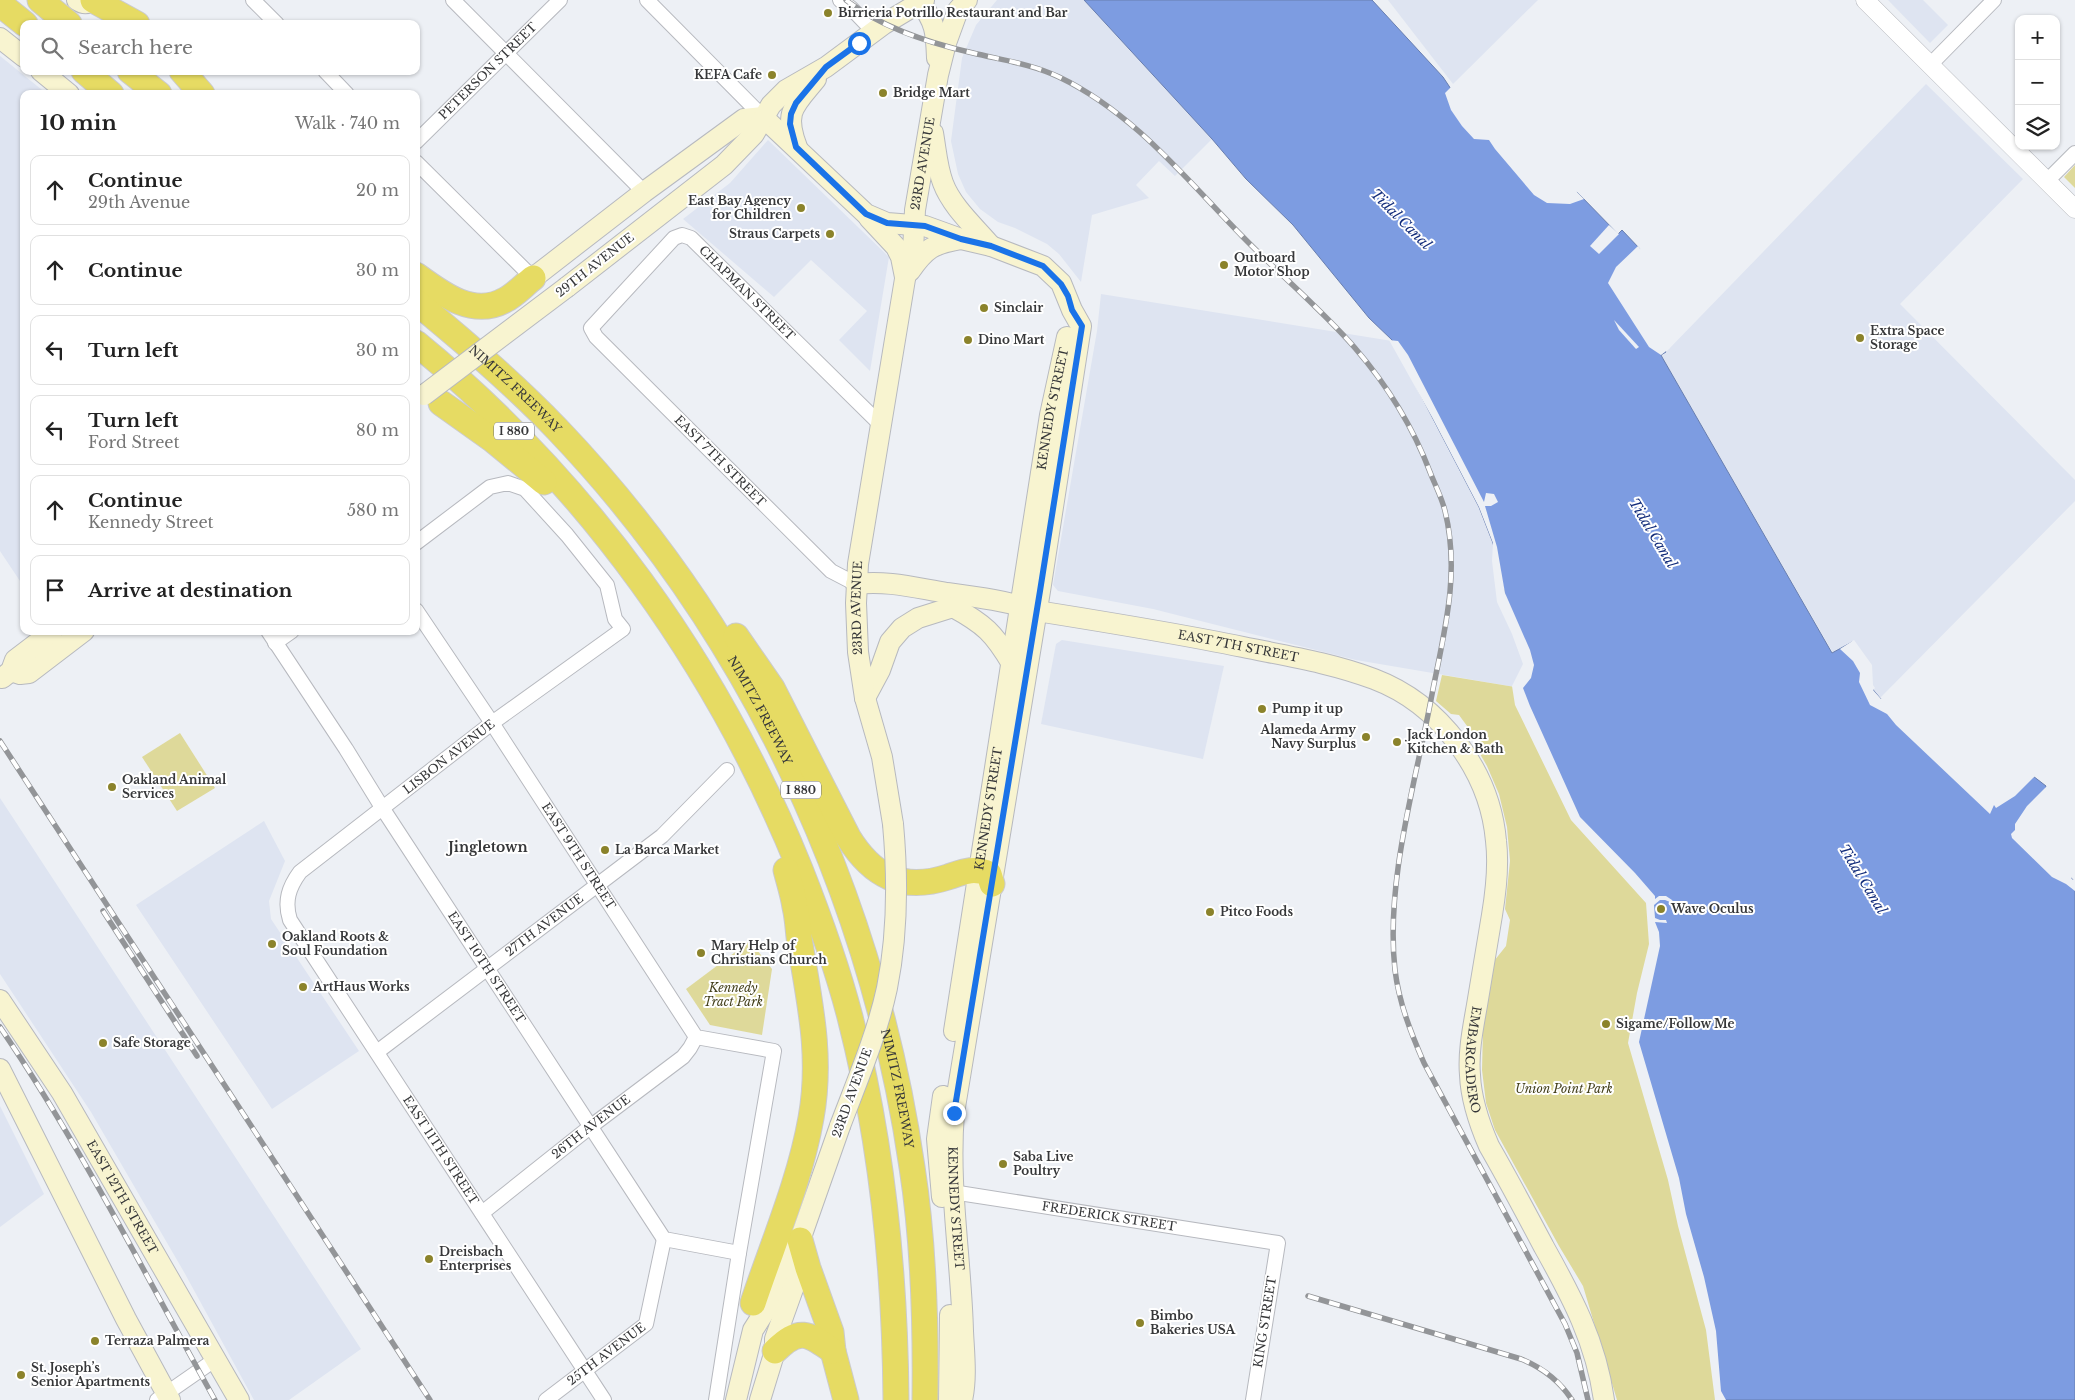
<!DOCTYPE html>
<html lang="en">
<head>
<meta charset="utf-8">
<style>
  :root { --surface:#fff; --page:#f6f6f6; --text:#222; --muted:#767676; --line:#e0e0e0 }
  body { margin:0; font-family:"Libre Baskerville",serif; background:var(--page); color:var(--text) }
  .controls { position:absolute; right:15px; top:15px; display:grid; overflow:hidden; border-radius:10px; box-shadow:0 1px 4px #0004 }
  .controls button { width:45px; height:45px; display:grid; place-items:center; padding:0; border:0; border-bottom:1px solid var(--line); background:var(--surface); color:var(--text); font:25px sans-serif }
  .stop { position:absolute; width:15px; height:15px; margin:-11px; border:4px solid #1a73e8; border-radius:50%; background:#fff }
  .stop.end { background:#1a73e8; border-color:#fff; box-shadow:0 1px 5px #0008 }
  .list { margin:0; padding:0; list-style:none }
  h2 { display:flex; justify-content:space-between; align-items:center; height:65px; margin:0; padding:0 20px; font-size:21px }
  h2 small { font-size:16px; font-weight:400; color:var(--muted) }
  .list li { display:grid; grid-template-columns:32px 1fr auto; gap:15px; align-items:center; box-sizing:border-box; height:70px; margin:0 10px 10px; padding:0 10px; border:1px solid var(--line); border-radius:10px }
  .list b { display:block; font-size:19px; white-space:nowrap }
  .list p { margin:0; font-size:16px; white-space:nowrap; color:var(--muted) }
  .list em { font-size:16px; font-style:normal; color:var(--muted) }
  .icon { flex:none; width:28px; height:28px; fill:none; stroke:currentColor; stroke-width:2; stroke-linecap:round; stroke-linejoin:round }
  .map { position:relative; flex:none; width:2075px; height:1400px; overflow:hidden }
  .search { position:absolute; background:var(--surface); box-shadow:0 1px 4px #0004; left:20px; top:20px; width:400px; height:55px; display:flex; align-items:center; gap:12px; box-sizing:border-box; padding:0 18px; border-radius:10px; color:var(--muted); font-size:19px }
  .panel { position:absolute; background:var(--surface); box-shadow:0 1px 4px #0004; left:20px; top:90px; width:400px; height:545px; border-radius:10px }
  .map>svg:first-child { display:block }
</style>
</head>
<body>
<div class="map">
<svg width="2075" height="1400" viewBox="0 0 2075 1400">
  <rect width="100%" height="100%" fill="#edf0f5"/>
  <g fill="#dee4f1">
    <polygon points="997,0 1084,0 1212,139 1175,176 1159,161 1136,185 1149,198 1092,215 1081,282 1059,254 1047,244 1015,228 998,222 980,209 966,192 958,174 951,141 962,58 976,25"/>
    <polygon points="1388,0 1538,0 1453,84"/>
    <polygon points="1888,0 1923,0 1948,25 1930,43"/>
    <polygon points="0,56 47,94 24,94 24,587 0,551"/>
    <polygon points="1926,84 2023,179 1900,304 2075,480 2075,501 1880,698 1870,686 1852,642 1833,653 1661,355 1666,352"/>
    <polygon points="768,140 889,257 870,371 839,340 867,311 811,260 774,297 683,219 730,183"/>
    <polygon points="1101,294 1392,341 1479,507 1493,543 1526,664 1515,687 1356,660 1153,609 1058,591 1053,585 1097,331"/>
    <polygon points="1062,640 1224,666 1203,759 1041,724 1056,644"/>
    <polygon points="0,798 361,1349 289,1400 254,1400 184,1272 91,1112 0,974"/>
    <polygon points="264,821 285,861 269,901 271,919 359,1051 272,1109 136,905"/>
    <polygon points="0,1106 44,1194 0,1227"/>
  </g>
  <g fill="#ded99a">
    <polygon points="2075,165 2075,188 2064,177"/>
    <polygon points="1442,675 1515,687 1648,902 1656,1132 1708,1329 1718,1400 1617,1400 1583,1286 1559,1246 1495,1130 1486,1103 1482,1070 1483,1030 1494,961 1506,946 1510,920 1505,909 1510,861 1507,827 1499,794 1487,766 1476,747 1478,741 1459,715 1451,714 1436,701"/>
    <polygon points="180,733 215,788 177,811 142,757"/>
    <polygon points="750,941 772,969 762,1035 710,1025 686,989"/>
  </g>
  <polygon fill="#7d9ce1" stroke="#687eaf" points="1084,0 1372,0 1443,77 1453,92 1568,200 1577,192 1618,234 1622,230 1640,249 1613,278 1666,352 1661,355 1662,357 1832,653 1852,642 1870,686 1880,698 1996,800 2033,776 2046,786 2046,790 2023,826 2075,882 2075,1400 1718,1400 1708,1329 1671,1179 1631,1042 1652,944 1648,902 1573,819 1518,704 1526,664 1514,634 1493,543 1479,507 1392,340 1369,318 1293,225 1246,179 1212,139"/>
  <g fill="#edf0f5">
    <polygon points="1452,86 1494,123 1568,197 1573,192 1577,192 1584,199 1570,204 1547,203 1534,195 1495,149 1489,140 1474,139 1462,126 1451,110 1445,93"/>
    <polygon points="1609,225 1619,234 1599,254 1590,246"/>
    <polygon points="1638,246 1642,251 1616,278 1670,348 1661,355 1649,347 1608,283 1616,267"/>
    <polygon points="1614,320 1639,347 1636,349 1619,330"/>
    <polygon points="1389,340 1398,341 1408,355 1484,502 1486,493 1494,494 1498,502 1491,506 1485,506 1497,547 1505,593 1530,650 1534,665 1531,678 1523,688 1530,706 1580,817 1635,873 1655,896 1655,899 1659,896 1666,896 1672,900 1676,906 1673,907 1670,902 1665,900 1660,900 1654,905 1655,918 1660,920 1666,920 1667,923 1655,922 1659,932 1660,946 1639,1042 1679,1178 1686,1214 1704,1277 1716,1331 1721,1391 1726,1400 1715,1400 1706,1330 1678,1226 1668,1180 1628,1043 1637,993 1649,944 1646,903 1571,820 1515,705 1512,686 1523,664 1512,634 1497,602 1492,561 1493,543 1479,507 1432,417"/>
    <polygon points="1854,640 1872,665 1873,685 1875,688 1873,690 1881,699 1883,697 1891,704 1897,704 1996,797 2032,773 2037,774 2015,796 1996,808 1994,805 1990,814 1896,725 1887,714 1870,705 1859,682 1860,673 1853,661 1840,649"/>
    <polygon points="2048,785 2048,791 2026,826 2068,870 2073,876 2071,878 2073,880 2075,879 2075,891 2066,884 2052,877 2012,838 2011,834 2015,830 2015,824 2027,806"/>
  </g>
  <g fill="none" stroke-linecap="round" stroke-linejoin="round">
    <g stroke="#b7b9bf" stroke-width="16">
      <g id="minor">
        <polyline points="253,0 277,24"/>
        <polyline points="453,0 644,192"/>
        <polyline points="647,0 763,117"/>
        <polyline points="840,0 851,8 874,32"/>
        <polyline points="1930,65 1994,0"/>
        <polyline points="325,71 347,94"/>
        <path id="s1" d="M416,142L560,0"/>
        <polyline points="416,162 533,278"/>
        <polyline points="2047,181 2075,153"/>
        <path id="s2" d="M416,543L490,487L508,483L525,489L567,535L607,585L615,619L623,629L492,723L300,872C289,887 284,901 290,920L604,1400"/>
        <path id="s3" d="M856,584L831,571L596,337L591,328L674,238L682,235L691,238L881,425"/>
        <path id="s4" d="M416,610L492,723L696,1037L774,1051L739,1253L716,1400"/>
        <path id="s5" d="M268,631L346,749L383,809L664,1239L739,1253"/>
        <polyline points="275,643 292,631"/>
        <path id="s6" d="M377,1052L662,836L727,770"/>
        <path id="s7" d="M946,1191L1278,1243L1253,1400"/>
        <path id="s8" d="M482,1213L590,1127L683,1057L690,1048L696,1037"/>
        <polyline points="157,1400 216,1359"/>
        <path id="s9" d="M546,1400L646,1324L664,1239"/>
      </g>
    </g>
    <g stroke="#b7b9bf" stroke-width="19">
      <polyline id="tertiary" points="1865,0 2075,209"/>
    </g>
    <g stroke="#b7b9bf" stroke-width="22">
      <g id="secondary">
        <path d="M77,0C83,4 87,5 92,0"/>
        <path d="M920,2C936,23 936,33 937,58"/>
        <polyline points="0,38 24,57"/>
        <polyline points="41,71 69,94"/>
        <path id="s10" d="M763,117L866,214L887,223L925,226L961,239L991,246L1043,266L1061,283L1072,310L1081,326L1040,591L954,1113C948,1186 961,1258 963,1331C964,1353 967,1378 962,1400"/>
        <path d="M933,133C936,150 937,167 943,183C952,207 975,227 991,246"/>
        <path d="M797,147C783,111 795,105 816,79"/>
        <polyline points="869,218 896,247 901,257 905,277"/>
        <path d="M910,271C926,248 933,244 961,239"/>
        <polyline points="533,278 644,192 744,119 763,117"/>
        <polyline points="567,287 724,165 754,134 771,105 786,90 826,67 884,24 924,0"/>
        <path id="s11" d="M856,584C887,580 916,588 947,593C977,597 1008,601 1037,611C1106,622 1175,633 1243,647C1287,656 1332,663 1374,679C1440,704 1490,771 1496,841C1499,866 1496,891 1492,915C1487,945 1482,975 1477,1005C1473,1028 1468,1052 1470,1075C1471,1100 1479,1123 1489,1146C1508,1179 1526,1213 1544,1247C1572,1297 1596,1342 1604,1400"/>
        <polyline points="11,671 20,674 29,673 84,631"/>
        <polyline points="2,678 11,671 15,660 53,631"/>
        <path d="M865,698L880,670L890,642L902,628L918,618L953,607C984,624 994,633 1012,664"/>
        <path id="s12" d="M893,824L882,757L865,698L858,652L856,603L858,564L905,279L913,251L915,210L938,75L946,43L958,10L967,0"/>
        <path id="s13" d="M0,1000L62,1093L239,1400"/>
        <path id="s14" d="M954,1031L1050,415L1067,337"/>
        <polyline points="0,1069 126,1319 170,1400"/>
        <polyline points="942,1197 937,1139 943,1096"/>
        <polyline points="736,1400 753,1330 767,1308 783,1260 800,1240"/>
        <polyline points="760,1400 775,1351 775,1339 798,1275 800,1240 840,1126"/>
        <polyline points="949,1400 950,1315"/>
      </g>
    </g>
    <g stroke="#cbcbcc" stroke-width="27">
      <g id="motorway">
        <polyline points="40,0 69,24"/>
        <polyline points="93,0 137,24"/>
        <polyline points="0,4 25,24"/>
        <polyline points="84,71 111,94"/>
        <polyline points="130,71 159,94"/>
        <polyline points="182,71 202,94"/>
        <path d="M416,275C442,294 473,318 505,300C515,295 524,285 533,278"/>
        <path id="s15" d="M416,302C465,342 513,383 557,429C749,630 872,892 912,1167C924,1244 926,1323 925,1400"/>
        <path d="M416,343C587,483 717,664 800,869C819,917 837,967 850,1017C882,1142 895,1272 896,1400"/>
        <polyline points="441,403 493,440 544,482"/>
        <path d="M736,636L772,688L848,837C872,876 902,892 948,877C963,872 974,867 989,874L992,884"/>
        <polyline points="800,1240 808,1268 831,1332 833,1351 846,1400"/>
        <path d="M753,1303C773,1243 800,1181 811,1118C822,1057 810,1004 800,944C798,932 798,919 795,907C793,894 789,882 786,870"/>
        <path d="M775,1351C799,1327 808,1333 833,1351"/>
      </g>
    </g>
    <use href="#minor" stroke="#fff" stroke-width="14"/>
    <use href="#tertiary" stroke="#fff" stroke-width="18"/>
    <use href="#secondary" stroke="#f8f4d0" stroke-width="20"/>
    <use href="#motorway" stroke="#e6db63" stroke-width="25"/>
    <g stroke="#939598" stroke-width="5.5">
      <g id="rail">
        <path d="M846,0C882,28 929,43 973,53C1002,60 1032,64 1059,77C1134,113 1185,178 1242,236C1279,274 1320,308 1355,348C1387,385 1413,427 1430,472C1435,485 1442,498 1445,511C1460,572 1445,629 1433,689C1417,778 1385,880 1395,970C1399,1003 1411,1033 1424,1063L1565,1324L1577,1353L1588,1400"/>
        <polyline points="0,741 430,1400"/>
        <polyline points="103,911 197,1056"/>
        <path d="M0,1027C81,1146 145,1275 215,1400"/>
        <path d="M1308,1296L1521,1359C1543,1368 1559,1380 1572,1400"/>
      </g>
    </g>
    <use href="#rail" stroke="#fff" stroke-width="4" stroke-dasharray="11" stroke-linecap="butt"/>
    <g stroke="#b7b9bf" stroke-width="22" stroke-linecap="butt">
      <g id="secondary-bridge">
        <polyline points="424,395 567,287"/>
        <path d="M840,1126C857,1081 877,1035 887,988C898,933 898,879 893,824"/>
      </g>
    </g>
    <use href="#secondary-bridge" stroke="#f8f4d0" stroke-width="20"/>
  </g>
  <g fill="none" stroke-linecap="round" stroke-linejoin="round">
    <polyline stroke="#1a73e8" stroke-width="6" points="859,43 826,67 796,103 791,114 790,124 796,147 866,214 887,223 925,226 961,239 991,246 1043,266 1061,284 1068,296 1072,310 1082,326 1040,591 954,1113"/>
  </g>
  <g fill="#8b832b" stroke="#fff" stroke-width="2">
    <circle cx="828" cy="13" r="5"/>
    <circle cx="772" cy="75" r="5"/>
    <circle cx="883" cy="93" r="5"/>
    <circle cx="801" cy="208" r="5"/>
    <circle cx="830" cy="234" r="5"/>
    <circle cx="1224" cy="265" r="5"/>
    <circle cx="984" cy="308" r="5"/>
    <circle cx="1860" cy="338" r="5"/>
    <circle cx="968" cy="340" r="5"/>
    <circle cx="1262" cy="709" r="5"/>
    <circle cx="1366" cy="737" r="5"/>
    <circle cx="1397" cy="742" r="5"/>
    <circle cx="112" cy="787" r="5"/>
    <circle cx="605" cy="850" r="5"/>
    <circle cx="1661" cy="909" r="5"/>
    <circle cx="1210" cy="912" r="5"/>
    <circle cx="272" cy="944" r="5"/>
    <circle cx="701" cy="953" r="5"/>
    <circle cx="303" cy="987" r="5"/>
    <circle cx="1606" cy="1024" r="5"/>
    <circle cx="103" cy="1043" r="5"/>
    <circle cx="1003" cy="1164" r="5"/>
    <circle cx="429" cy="1259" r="5"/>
    <circle cx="1140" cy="1323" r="5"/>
    <circle cx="95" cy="1341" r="5"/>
    <circle cx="21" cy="1375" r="5"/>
  </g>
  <g text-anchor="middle" stroke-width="4" stroke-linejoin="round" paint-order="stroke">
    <g fill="#fff" stroke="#727374" stroke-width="1">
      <rect x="494" y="422.5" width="40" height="17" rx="4"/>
      <rect x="781" y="781.5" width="40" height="17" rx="4"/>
    </g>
    <g font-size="11" font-weight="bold" fill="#363739">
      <text x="514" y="435">I 880</text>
      <text x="801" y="794">I 880</text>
    </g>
    <g font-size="12" font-weight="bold" fill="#363739" stroke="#fff" text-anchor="start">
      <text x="838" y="17">Birrieria Potrillo Restaurant and Bar</text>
      <text x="762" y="79" text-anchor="end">KEFA Cafe</text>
      <text x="893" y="97">Bridge Mart</text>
      <text x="791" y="205" text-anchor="end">East Bay Agency<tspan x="791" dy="14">for Children</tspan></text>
      <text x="820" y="238" text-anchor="end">Straus Carpets</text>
      <text x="1234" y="262">Outboard<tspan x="1234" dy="14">Motor Shop</tspan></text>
      <text x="994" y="312">Sinclair</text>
      <text x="1870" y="335">Extra Space<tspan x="1870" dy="14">Storage</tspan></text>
      <text x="978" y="344">Dino Mart</text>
      <text x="1272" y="713">Pump it up</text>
      <text x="1356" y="734" text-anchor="end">Alameda Army<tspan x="1356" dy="14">Navy Surplus</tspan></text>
      <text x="1407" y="739">Jack London<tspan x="1407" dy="14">Kitchen &amp; Bath</tspan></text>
      <text x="122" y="784">Oakland Animal<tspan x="122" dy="14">Services</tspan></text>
      <text x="615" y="854">La Barca Market</text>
      <text x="1671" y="913">Wave Oculus</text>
      <text x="1220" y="916">Pitco Foods</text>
      <text x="282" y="941">Oakland Roots &amp;<tspan x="282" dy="14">Soul Foundation</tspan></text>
      <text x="711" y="950">Mary Help of<tspan x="711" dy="14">Christians Church</tspan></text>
      <text x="313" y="991">ArtHaus Works</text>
      <text x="1616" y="1028">Sigame/Follow Me</text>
      <text x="113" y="1047">Safe Storage</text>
      <text x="1013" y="1161">Saba Live<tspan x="1013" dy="14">Poultry</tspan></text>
      <text x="439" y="1256">Dreisbach<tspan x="439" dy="14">Enterprises</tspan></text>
      <text x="1150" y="1320">Bimbo<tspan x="1150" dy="14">Bakeries USA</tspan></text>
      <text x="105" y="1345">Terraza Palmera</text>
      <text x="31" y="1372">St. Joseph’s<tspan x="31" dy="14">Senior Apartments</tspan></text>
    </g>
    <g font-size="12" fill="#363739" stroke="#fff">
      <text dy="4" stroke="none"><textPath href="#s1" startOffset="101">PETERSON STREET</textPath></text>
      <text dy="4" stroke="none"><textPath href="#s12" startOffset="670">23RD AVENUE</textPath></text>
      <text transform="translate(595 265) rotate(-38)" y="4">29TH AVENUE</text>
      <text dy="4" stroke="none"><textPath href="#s3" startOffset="589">CHAPMAN STREET</textPath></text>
      <text dy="4" stroke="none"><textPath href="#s15" startOffset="132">NIMITZ FREEWAY</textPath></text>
      <text dy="4" stroke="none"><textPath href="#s14" startOffset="630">KENNEDY STREET</textPath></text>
      <text transform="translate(720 461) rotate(45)" y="4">EAST 7TH STREET</text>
      <text dy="4" stroke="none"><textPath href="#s12" startOffset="220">23RD AVENUE</textPath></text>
      <text dy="4" stroke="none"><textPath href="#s11" startOffset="388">EAST 7TH STREET</textPath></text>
      <text dy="4" stroke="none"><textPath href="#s15" startOffset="538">NIMITZ FREEWAY</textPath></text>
      <text transform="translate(449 757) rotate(-38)" y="4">LISBON AVENUE</text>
      <text dy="4" stroke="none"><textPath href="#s14" startOffset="225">KENNEDY STREET</textPath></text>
      <text dy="4" stroke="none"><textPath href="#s4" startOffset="295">EAST 9TH STREET</textPath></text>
      <text dy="4" stroke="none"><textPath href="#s6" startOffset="210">27TH AVENUE</textPath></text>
      <text dy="4" stroke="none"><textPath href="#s5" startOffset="401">EAST 10TH STREET</textPath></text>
      <text dy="4" stroke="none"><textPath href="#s11" startOffset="962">EMBARCADERO</textPath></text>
      <text dy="4" stroke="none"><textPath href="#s15" startOffset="942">NIMITZ FREEWAY</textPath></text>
      <text transform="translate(852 1093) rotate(-70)" y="4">23RD AVENUE</text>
      <text dy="4" stroke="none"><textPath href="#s8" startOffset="139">26TH AVENUE</textPath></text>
      <text dy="4" stroke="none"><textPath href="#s2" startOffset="1034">EAST 11TH STREET</textPath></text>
      <text dy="4" stroke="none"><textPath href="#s13" startOffset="232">EAST 12TH STREET</textPath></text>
      <text dy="4" stroke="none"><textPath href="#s10" startOffset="1292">KENNEDY STREET</textPath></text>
      <text dy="4" stroke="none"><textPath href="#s7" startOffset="165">FREDERICK STREET</textPath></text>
      <text transform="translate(1265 1322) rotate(-81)" y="4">KING STREET</text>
      <text dy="4" stroke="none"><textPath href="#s9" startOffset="76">25TH AVENUE</textPath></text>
    </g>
    <g font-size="12" font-style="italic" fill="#44401c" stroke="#fff">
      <text x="733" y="992">Kennedy<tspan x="733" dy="14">Tract Park</tspan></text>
      <text x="1564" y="1093">Union Point Park</text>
    </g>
    <g font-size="14" font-style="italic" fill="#112b7a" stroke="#fff">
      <text transform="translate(1401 219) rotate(45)" y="5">Tidal Canal</text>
      <text transform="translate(1653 533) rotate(59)" y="5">Tidal Canal</text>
      <text transform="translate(1863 879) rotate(59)" y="5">Tidal Canal</text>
    </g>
    <g font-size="14" font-weight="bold" fill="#363739" stroke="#fff">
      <text x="488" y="852">Jingletown</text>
    </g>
  </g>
</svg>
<div class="controls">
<button>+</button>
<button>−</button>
<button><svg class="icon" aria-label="layers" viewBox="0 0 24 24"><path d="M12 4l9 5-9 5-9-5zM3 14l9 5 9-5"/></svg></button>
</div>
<div class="stop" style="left:859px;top:43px"></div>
<div class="stop end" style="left:954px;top:1113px"></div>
<div class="search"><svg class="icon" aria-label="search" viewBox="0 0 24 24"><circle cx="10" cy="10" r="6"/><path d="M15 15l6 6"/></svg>Search here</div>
<section class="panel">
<h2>10 min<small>Walk · 740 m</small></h2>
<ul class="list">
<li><svg class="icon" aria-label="ahead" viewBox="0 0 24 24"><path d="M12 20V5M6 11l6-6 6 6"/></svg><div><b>Continue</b><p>29th Avenue</p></div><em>20 m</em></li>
<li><svg class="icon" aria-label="ahead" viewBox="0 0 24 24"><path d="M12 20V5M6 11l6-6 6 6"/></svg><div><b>Continue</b></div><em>30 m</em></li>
<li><svg class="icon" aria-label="left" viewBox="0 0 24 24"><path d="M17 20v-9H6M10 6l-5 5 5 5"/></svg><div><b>Turn left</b></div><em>30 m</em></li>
<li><svg class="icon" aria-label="left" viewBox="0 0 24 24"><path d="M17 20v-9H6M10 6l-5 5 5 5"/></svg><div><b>Turn left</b><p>Ford Street</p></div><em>80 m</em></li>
<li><svg class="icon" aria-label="ahead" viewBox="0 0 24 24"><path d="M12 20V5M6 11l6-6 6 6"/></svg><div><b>Continue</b><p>Kennedy Street</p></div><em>580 m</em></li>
<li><svg class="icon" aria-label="arrive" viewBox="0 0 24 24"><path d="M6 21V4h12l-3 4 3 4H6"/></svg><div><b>Arrive at destination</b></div></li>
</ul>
</section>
</div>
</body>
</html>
